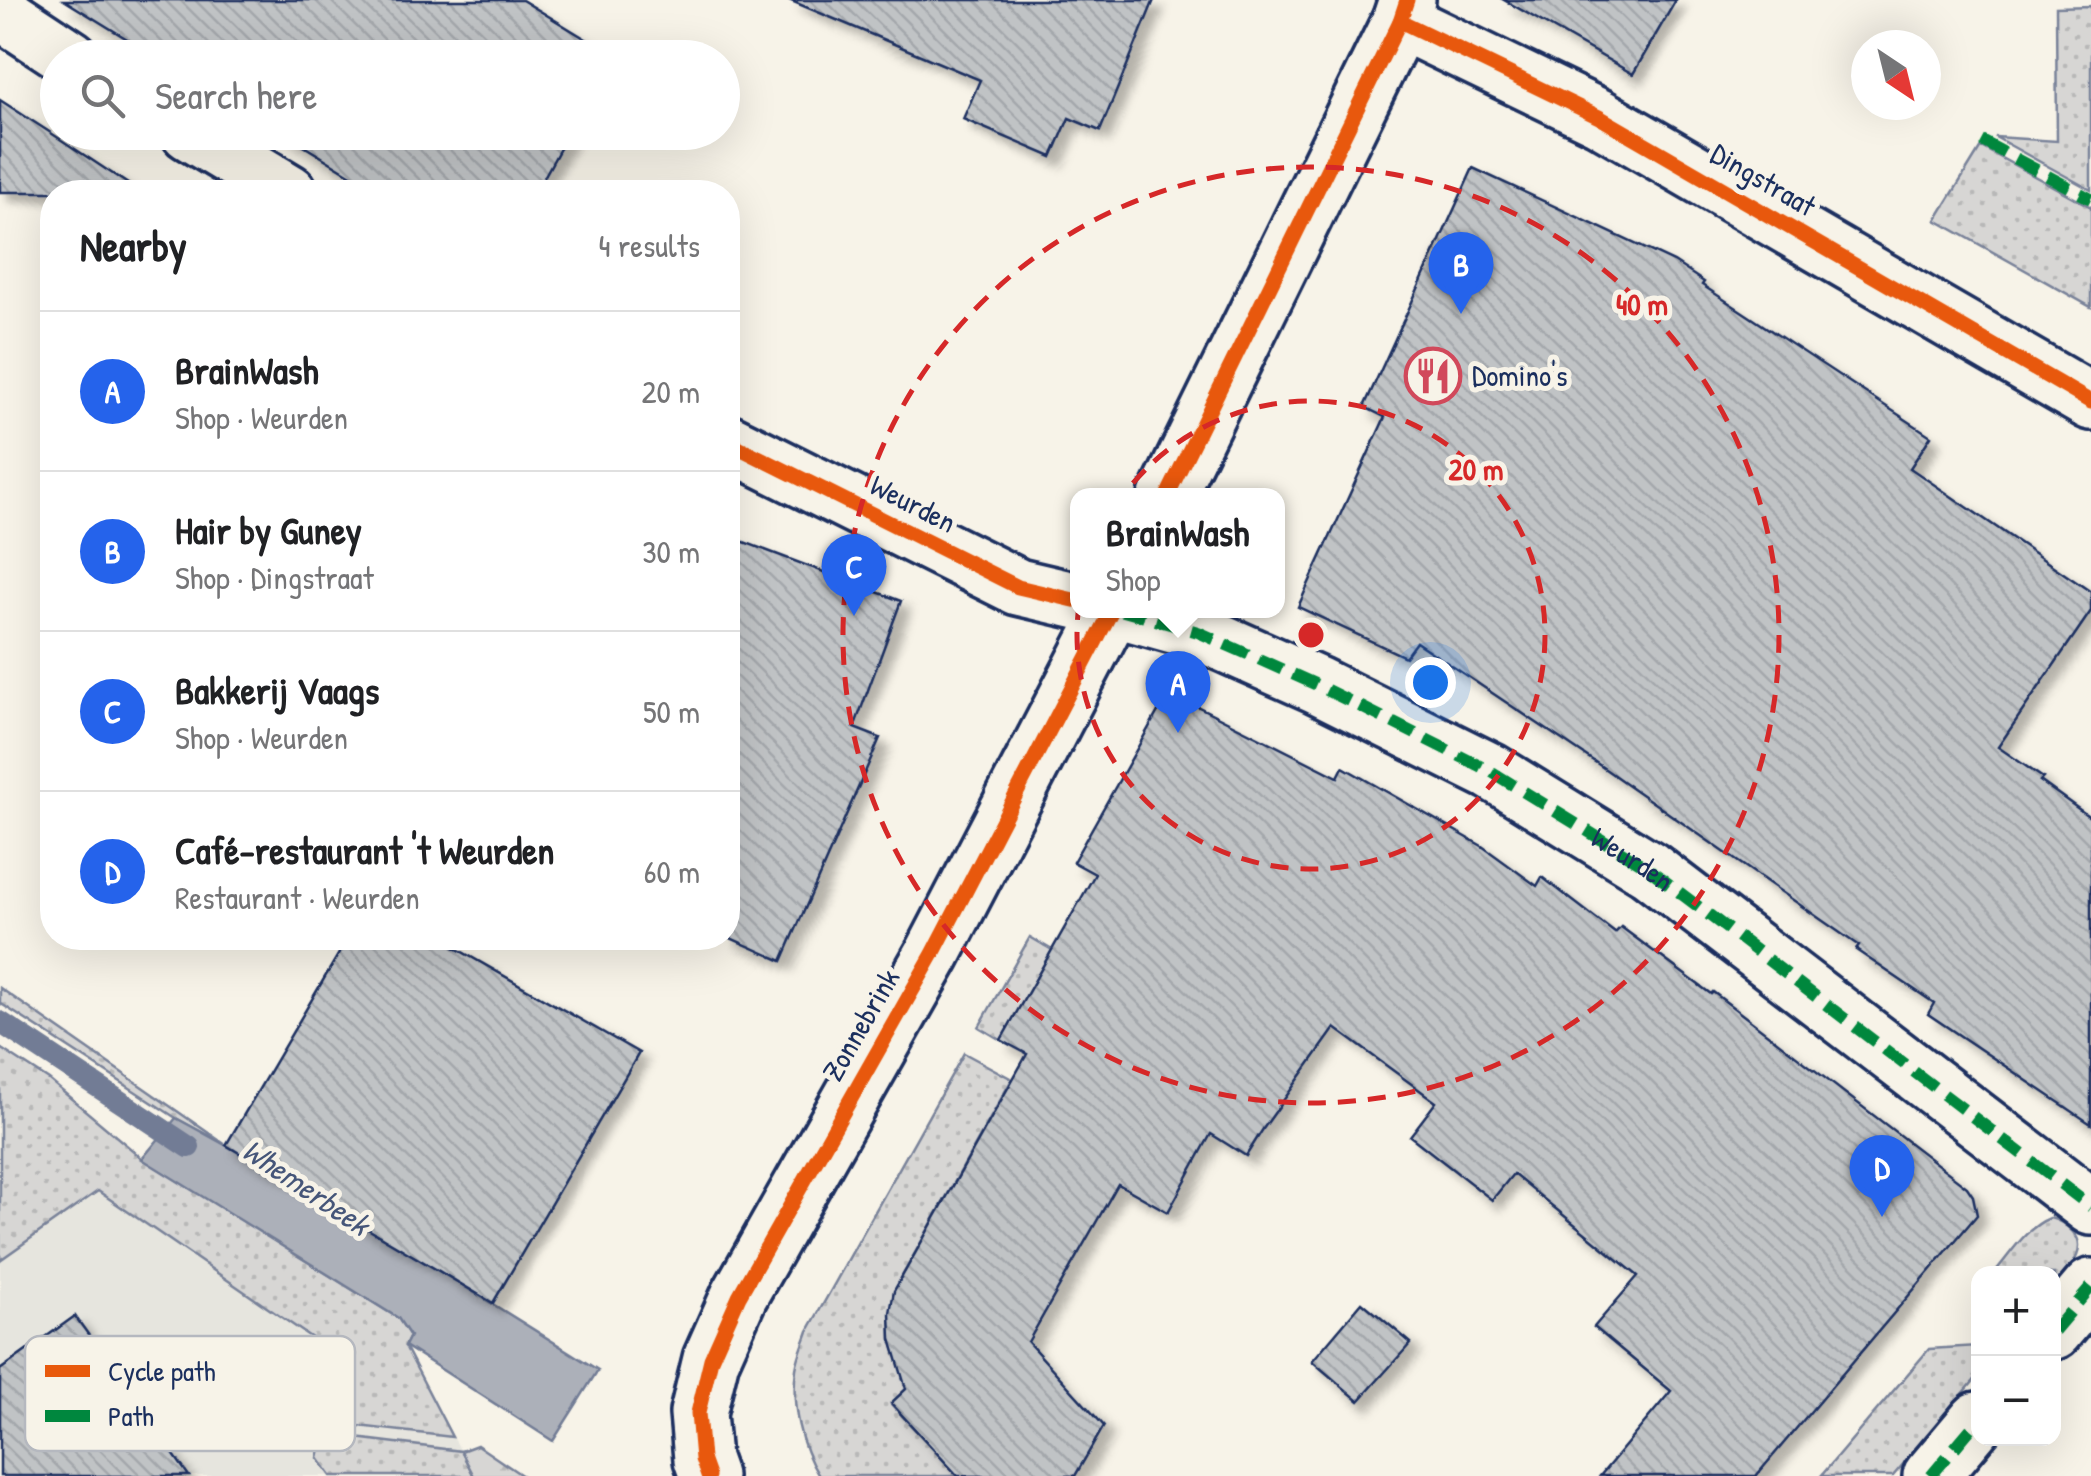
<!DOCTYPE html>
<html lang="en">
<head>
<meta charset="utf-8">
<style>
  :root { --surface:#fff; --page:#f2f2f2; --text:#202124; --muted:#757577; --line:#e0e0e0; --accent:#2563eb }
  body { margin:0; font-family:"Patrick Hand",sans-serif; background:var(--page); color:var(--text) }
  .controls { position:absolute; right:30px; bottom:30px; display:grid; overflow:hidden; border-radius:20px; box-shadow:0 10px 40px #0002 }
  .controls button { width:90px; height:90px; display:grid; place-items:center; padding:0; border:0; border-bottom:2px solid var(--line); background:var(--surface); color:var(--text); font:50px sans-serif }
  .compass { position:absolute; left:1851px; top:30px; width:90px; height:90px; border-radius:50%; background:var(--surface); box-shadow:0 10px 40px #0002; rotate:145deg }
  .you { position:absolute; left:1430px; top:682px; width:35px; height:35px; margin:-25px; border:8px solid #fff; border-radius:50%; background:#1a73e8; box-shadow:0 0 0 15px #1a73e833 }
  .badge { display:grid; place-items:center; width:65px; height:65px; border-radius:50%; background:var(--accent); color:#fff; font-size:32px; font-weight:700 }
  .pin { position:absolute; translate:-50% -82px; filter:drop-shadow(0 2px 5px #0008) }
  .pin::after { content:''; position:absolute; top:52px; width:35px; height:30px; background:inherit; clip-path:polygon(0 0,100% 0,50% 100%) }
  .popup { position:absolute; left:1070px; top:488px; width:215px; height:130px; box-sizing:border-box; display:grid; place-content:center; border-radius:20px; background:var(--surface); filter:drop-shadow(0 2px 8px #0005); font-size:32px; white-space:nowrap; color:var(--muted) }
  .popup b { font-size:38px; color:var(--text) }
  .popup::after { content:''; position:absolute; left:50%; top:100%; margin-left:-20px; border:20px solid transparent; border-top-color:var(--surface) }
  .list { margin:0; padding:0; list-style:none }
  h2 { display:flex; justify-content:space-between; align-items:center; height:130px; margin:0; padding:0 40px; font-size:42px }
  h2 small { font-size:32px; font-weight:400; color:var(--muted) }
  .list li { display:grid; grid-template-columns:65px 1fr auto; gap:30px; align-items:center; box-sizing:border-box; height:160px; padding:0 40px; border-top:2px solid var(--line) }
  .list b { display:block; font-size:38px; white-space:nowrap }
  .list p { margin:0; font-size:32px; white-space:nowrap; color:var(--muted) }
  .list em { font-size:32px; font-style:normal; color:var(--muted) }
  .icon { flex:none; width:55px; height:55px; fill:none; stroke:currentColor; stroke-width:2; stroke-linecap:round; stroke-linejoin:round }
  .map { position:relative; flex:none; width:2091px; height:1476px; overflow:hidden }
  .search { position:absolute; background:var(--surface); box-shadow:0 10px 40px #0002; left:40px; top:40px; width:700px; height:110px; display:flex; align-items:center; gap:25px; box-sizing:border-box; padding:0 35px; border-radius:55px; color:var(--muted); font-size:38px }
  .panel { position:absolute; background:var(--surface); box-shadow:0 10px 40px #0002; left:40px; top:180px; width:700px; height:770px; border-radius:40px }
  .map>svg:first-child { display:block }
</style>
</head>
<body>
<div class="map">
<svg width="2091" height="1476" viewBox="0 0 2091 1476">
  <defs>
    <pattern id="grass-dots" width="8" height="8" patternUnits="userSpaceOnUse" patternTransform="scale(2.5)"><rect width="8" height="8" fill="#d7d6d4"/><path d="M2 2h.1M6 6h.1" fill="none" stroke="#b8b8b8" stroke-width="1.8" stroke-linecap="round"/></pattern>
    <pattern id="forest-firs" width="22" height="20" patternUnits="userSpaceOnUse" patternTransform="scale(2.5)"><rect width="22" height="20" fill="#d7d6d4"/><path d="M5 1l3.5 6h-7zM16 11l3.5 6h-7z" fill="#b8b8b8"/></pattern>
    <pattern id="building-back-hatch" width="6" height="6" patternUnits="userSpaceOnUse" patternTransform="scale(2.5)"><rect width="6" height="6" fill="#c0c3c5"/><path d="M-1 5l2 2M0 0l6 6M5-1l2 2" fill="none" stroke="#a4a8ac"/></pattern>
    <filter id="shadow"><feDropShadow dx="9" dy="9" stdDeviation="5" flood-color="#0004"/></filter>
  </defs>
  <rect width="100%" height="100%" fill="#f7f3e8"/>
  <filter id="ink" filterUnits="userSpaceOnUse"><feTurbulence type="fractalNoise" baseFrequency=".01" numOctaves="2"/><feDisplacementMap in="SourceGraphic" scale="20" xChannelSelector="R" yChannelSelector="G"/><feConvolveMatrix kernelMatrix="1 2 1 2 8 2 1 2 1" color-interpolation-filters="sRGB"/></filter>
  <g filter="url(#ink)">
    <polygon fill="#e6e5de" points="127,1170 405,1346 474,1476 0,1476 0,1260"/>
    <g fill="url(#grass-dots)" stroke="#798299" stroke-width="2.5">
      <polygon points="2091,6 2091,190 1995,137 2057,141 2056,7"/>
      <polygon points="1981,147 2091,207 2091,307 1936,220"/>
      <polygon points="1030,937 1052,950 1001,1040 979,1027"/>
      <polygon points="0,988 226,1145 176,1118 0,1003"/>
      <polygon points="0,1048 49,1080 143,1159 398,1318 410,1336 405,1346 452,1437 324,1422 338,1356 98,1191 0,1260"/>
      <path d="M964,1053L1012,1079L901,1278L891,1311V1339L898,1360L913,1383L891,1404L958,1476H819C800,1446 791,1405 796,1369C798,1356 804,1343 808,1331Z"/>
      <path d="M2050,1218C2059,1220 2065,1224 2072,1231C2091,1250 2067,1271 2054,1287V1274L1994,1273C2010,1255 2026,1227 2050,1218Z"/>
      <polygon points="1978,1346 1978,1376 1893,1476 1821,1476 1929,1349"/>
      <polygon points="323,1434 461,1451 474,1476 331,1476 318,1458"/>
    </g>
    <polygon fill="url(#forest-firs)" stroke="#798299" stroke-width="2.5" points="477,1445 523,1476 474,1476 461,1451"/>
    <path fill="#acb0b9" stroke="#727c95" stroke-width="2.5" d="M176,1118C320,1196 460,1283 598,1370L553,1441L405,1346L410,1336L398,1318L142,1159Z"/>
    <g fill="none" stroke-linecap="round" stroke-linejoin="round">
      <polyline stroke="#727c95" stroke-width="22" points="0,1022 189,1147"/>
    </g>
    <g fill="url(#building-back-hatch)" stroke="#1b2f5e" stroke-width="2.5" filter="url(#shadow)">
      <polygon points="64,0 522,0 612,55 610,58 158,58"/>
      <polygon points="789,0 1154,0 1100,131 1069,118 1052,157 963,119 980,80"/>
      <polygon points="1504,0 1676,0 1633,74"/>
      <polygon points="0,100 51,133 140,192 0,192"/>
      <polygon points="281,132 569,132 536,192 379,192"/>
      <polygon points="1473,168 1674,262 1704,282 1702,285 1931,436 1910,468 2091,592 2091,611 1998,747 2043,778 2040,781 2091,818 2091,1124 1928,1014 1934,1003 1856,950 1859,946 1595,762 1416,642 1405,657 1298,607 1385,417 1364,407"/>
      <polygon points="728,536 901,601 854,728 880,738 782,961 728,937"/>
      <polygon points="1169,692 1338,777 1343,767 1482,846 1537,886 1542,877 1615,933 1621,927 1711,994 1713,992 1967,1187 1973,1196 1977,1215 1756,1476 1600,1476 1671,1391 1594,1327 1638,1276 1513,1174 1492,1200 1410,1136 1436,1102 1335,1028 1263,1129 1246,1156 1211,1134 1168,1212 1118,1184 1028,1342 1104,1426 1075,1476 958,1476 891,1403 906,1389 891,1339 890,1313 894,1291 1027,1054 1001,1040 1095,874 1073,862"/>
      <polygon points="348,938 438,938 639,1053 493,1303 226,1145"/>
      <polygon points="1362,1302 1411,1343 1359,1401 1312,1361"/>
      <polygon points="75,1316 189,1476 0,1476 0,1370"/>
    </g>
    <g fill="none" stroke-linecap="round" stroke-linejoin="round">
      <g stroke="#1b2f5e" stroke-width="62">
        <g id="minor">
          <polyline points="0,11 71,58"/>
          <polyline points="1400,21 1599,117 2091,402"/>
          <polyline points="189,132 289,192"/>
          <polyline points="728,442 1018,587 1078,601"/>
          <polyline points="1167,496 1400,21 1407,0"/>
          <path id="s1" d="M1120,610L1198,632L1317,685L1492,772L1649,869L2091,1207"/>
          <polyline points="2054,1331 2091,1287"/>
          <polyline points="708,1476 702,1459 698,1413 711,1359 739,1296 933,954 1112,610"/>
          <polyline points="1931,1476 1978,1420"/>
        </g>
      </g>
      <use href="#minor" stroke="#f7f3e8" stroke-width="55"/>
      <g stroke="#00873e" stroke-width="12" stroke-dasharray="25 12" stroke-linecap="butt">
        <polyline points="1982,141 2091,199"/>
        <polyline points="1120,610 1198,632 1317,685 1492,772 1649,869 2091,1207"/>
        <polyline points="2054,1331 2091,1287"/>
        <polyline points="1931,1476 1978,1420"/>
      </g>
      <g stroke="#f7f3e8" stroke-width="21">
        <g id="cycleway">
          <polyline points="1400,21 1599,117 2091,402"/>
          <polyline points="728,442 1018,587 1078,601"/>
          <polyline points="1167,496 1400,21 1407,0"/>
          <polyline points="708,1476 702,1459 698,1413 711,1359 739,1296 933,954 1112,610"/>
        </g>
      </g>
      <use href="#cycleway" stroke="#e8590c" stroke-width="15"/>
    </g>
  </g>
  <g fill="none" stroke="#d62828" stroke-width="5" stroke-dasharray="18 12">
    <circle cx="1311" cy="635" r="234"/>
    <circle cx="1311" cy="635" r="468"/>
  </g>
  <defs>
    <g id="restaurant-ring" transform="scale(2.875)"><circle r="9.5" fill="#f7f3e8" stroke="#d1495b" stroke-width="1.5"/><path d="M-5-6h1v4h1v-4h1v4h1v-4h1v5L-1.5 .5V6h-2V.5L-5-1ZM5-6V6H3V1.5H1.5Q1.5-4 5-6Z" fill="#d1495b"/></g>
  </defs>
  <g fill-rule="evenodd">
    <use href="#restaurant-ring" x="1433" y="376"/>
  </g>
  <g text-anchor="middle" stroke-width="10" stroke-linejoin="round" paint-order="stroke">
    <g font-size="30" fill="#1b2f5e" stroke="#f7f3e8">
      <text transform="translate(1763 180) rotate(30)" y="10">Dingstraat</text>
      <text transform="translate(913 504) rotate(27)" y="10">Weurden</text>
      <text dy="10" stroke="none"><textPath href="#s1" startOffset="572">Weurden</textPath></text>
      <text transform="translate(861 1025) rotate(-60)" y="10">Zonnebrink</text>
    </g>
    <g font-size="30" fill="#1b2f5e" stroke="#f7f3e8" text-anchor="start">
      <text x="1472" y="386">Domino's</text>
    </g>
    <g font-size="32" font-style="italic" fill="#465679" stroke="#f7f3e8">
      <text transform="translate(306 1187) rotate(34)" y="11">Whemerbeek</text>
    </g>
  </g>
  <rect x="25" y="1336" width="330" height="115" rx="15" fill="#f7f3e8" stroke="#b5b8bf" stroke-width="2.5"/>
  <rect x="45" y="1365" width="45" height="12" fill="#e8590c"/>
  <rect x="45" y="1410" width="45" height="12" fill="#00873e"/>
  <g font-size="28" fill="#1b2f5e">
    <text x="108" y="1381">Cycle path</text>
    <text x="108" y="1426">Path</text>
  </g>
  <circle cx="1311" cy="635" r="15" fill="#d62828" stroke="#f7f3e8" stroke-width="5"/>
  <g font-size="30" text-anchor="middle" font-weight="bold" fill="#d62828" stroke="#f7f3e8" stroke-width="10" stroke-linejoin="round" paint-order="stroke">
    <text x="1642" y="315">40 m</text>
    <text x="1476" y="480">20 m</text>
  </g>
</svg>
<div class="controls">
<button>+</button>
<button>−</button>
</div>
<svg class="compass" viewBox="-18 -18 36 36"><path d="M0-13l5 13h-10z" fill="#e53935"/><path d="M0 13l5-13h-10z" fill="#757577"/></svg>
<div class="you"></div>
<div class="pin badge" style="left:1178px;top:733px">A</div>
<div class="popup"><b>BrainWash</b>Shop</div>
<div class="pin badge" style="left:1461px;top:314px">B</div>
<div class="pin badge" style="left:854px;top:616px">C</div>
<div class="pin badge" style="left:1882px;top:1217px">D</div>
<div class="search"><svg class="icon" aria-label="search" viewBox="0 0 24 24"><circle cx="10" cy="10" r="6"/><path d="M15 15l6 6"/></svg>Search here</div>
<section class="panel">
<h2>Nearby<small>4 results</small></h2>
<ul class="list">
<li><span class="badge">A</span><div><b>BrainWash</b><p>Shop · Weurden</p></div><em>20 m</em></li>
<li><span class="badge">B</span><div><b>Hair by Guney</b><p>Shop · Dingstraat</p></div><em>30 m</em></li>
<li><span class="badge">C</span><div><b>Bakkerij Vaags</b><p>Shop · Weurden</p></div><em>50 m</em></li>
<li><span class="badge">D</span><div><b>Café-restaurant 't Weurden</b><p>Restaurant · Weurden</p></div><em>60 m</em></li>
</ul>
</section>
</div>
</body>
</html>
